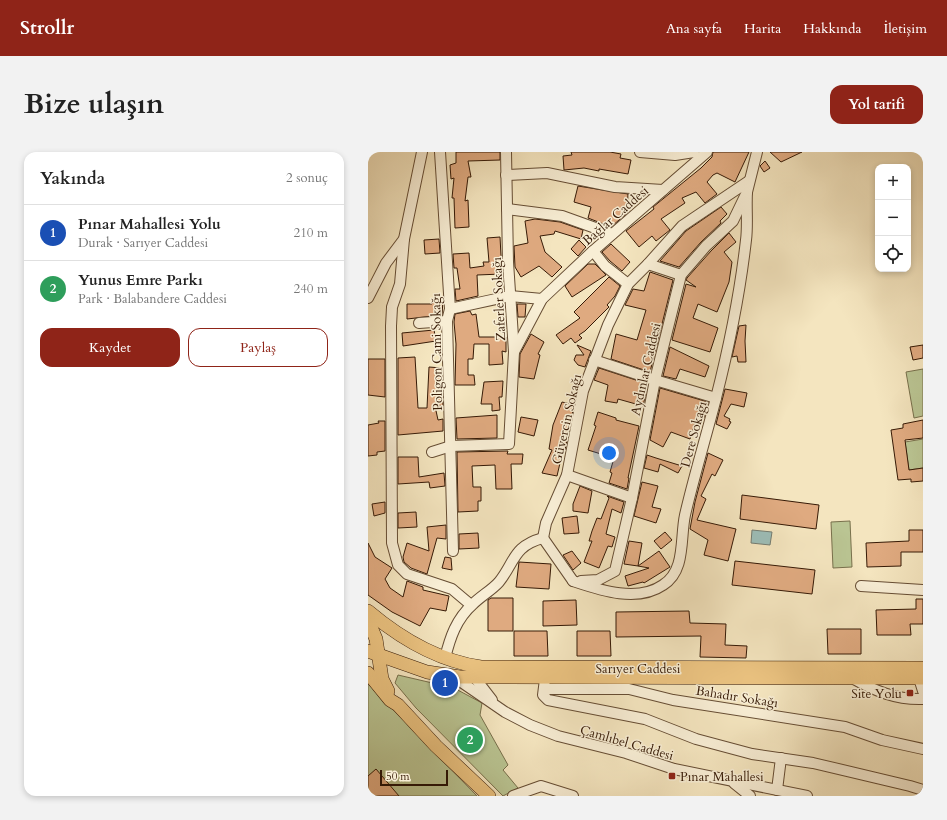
<!DOCTYPE html>
<html lang="tr">
<head>
<meta charset="utf-8">
<style>
  :root { --surface:#fff; --page:#f2f2f2; --text:#222; --muted:#767676; --line:#e0e0e0; --accent:#8f2418 }
  body { margin:0; font-family:Cardo,serif; background:var(--page); color:var(--text) }
  .controls { position:absolute; right:12px; top:12px; display:grid; overflow:hidden; border-radius:8px; box-shadow:0 2px 6px #0003 }
  .controls button { width:36px; height:36px; display:grid; place-items:center; padding:0; border:0; border-bottom:1px solid var(--line); background:var(--surface); color:var(--text); font:20px sans-serif }
  .scale { position:absolute; left:12px; bottom:10px; width:68px; box-sizing:border-box; padding-left:4px; border:2px solid #361a06; border-top:0; font-size:11px; line-height:14px; white-space:nowrap; color:#361a06; -webkit-text-stroke:3px #f8eed5; paint-order:stroke }
  .you { position:absolute; left:241px; top:301px; width:14px; height:14px; margin:-10px; border:3px solid #fff; border-radius:50%; background:#1a73e8; box-shadow:0 0 0 6px #1a73e833 }
  .badge { display:grid; place-items:center; width:26px; height:26px; border-radius:50%; background:var(--accent); color:#fff; font-size:13px; font-weight:700 }
  .pin { position:absolute; translate:-50% -50%; border:2px solid #fff; box-shadow:0 1px 4px #0006 }
  .list { margin:0; padding:0; list-style:none }
  h2 { display:flex; justify-content:space-between; align-items:center; height:52px; margin:0; padding:0 16px; font-size:17px }
  h2 small { font-size:13px; font-weight:400; color:var(--muted) }
  .list li { display:grid; grid-template-columns:26px 1fr auto; gap:12px; align-items:center; box-sizing:border-box; height:56px; padding:0 16px; border-top:1px solid var(--line) }
  .list b { display:block; font-size:15px; white-space:nowrap }
  .list p { margin:0; font-size:13px; white-space:nowrap; color:var(--muted) }
  .list em { font-size:13px; font-style:normal; color:var(--muted) }
  .actions { display:flex; gap:8px; padding:12px 16px }
  .actions a { flex:1; padding:9px 0; border:1px solid var(--accent); border-radius:12px; text-align:center; font-size:14px; color:var(--accent) }
  .actions .main { background:var(--accent); color:#fff }
  .icon { flex:none; width:22px; height:22px; fill:none; stroke:currentColor; stroke-width:2; stroke-linecap:round; stroke-linejoin:round }
  .map { position:relative; flex:none; width:555px; height:644px; overflow:hidden; border-radius:12px }
  header { display:flex; align-items:center; gap:24px; box-sizing:border-box; height:56px; padding:0 20px; background:var(--accent); color:#fff }
  header strong { font-size:19px }
  nav { display:flex; gap:22px; margin-inline-start:auto; font-size:14px }
  .intro { display:flex; align-items:center; justify-content:space-between; box-sizing:border-box; height:96px; padding:0 24px }
  h1 { margin:0; font-size:28px }
  .button { padding:10px 18px; border-radius:12px; background:var(--accent); color:#fff; font-size:14px; font-weight:700 }
  main { display:flex; gap:24px; padding:0 24px }
  aside { flex:1; background:var(--surface); border-radius:12px; box-shadow:0 2px 6px #0003 }
  .map>svg:first-child { display:block }
</style>
</head>
<body>
<header>
<strong>Strollr</strong>
<nav><a>Ana sayfa</a><a>Harita</a><a>Hakkında</a><a>İletişim</a></nav>
</header>
<div class="intro"><h1>Bize ulaşın</h1><a class="button">Yol tarifi</a></div>
<main>
<aside>
<h2>Yakında<small>2 sonuç</small></h2>
<ul class="list">
<li><span class="badge" style="background:#1a4fb4">1</span><div><b>Pınar Mahallesi Yolu</b><p>Durak · Sarıyer Caddesi</p></div><em>210 m</em></li>
<li><span class="badge" style="background:#2e9e5b">2</span><div><b>Yunus Emre Parkı</b><p>Park · Balabandere Caddesi</p></div><em>240 m</em></li>
</ul>
<div class="actions"><a class="main">Kaydet</a><a>Paylaş</a></div>
</aside>
<div class="map">
<svg width="555" height="644" viewBox="0 0 555 644">
  <rect width="100%" height="100%" fill="#f4e5bf"/>
  <filter id="stains"><feTurbulence type="fractalNoise" baseFrequency=".005" numOctaves="4"/><feColorMatrix values="0 0 0 0 .2 0 0 0 0 .09 0 0 0 0 .02 0 0 0 .5 -.17"/></filter>
  <radialGradient id="worn" r=".72"><stop offset=".6" stop-color="#630" stop-opacity="0"/><stop offset="1" stop-color="#630" stop-opacity=".3"/></radialGradient>
  <g fill="#bac593" stroke="#78704c">
    <polygon points="555,217 555,264 546,266 538,220"/>
    <polygon points="555,287 555,316 541,318 537,290"/>
    <polygon points="482,369 484,415 465,416 463,370"/>
    <polygon points="30,523 86,536 114,551 112,563 140,613 135,618 150,636 135,644 48,556 27,531"/>
    <polygon points="0,532 109,644 0,644"/>
  </g>
  <polygon fill="#9dbeb8" stroke="#747c71" points="384,378 404,380 402,393 383,391"/>
  <g fill="#dfaa80" stroke="#361a06">
    <polygon points="88,0 132,0 132,8 100,9 103,25 100,25 97,49 100,48 101,75 87,76 86,46 84,46 86,26 83,27 82,13 88,11"/>
    <polygon points="203,0 242,0 253,2 252,6 263,8 260,22 231,17 231,19 216,16 196,18 195,4 204,3"/>
    <polygon points="345,0 381,0 367,30 349,21 345,23 339,30 349,42 337,51 328,40 314,46 317,51 293,67 302,78 288,89 284,84 271,95 258,79 286,57 285,55 333,16 344,5"/>
    <polygon points="402,0 434,0 413,10"/>
    <polygon points="397,9 402,16 396,20 392,14"/>
    <polygon points="210,34 260,42 259,61 243,75 220,66 223,55 206,50"/>
    <polygon points="353,55 359,62 352,69 353,71 333,90 311,115 292,109 318,79"/>
    <polygon points="167,67 192,70 215,78 213,87 187,79 186,82 172,84 177,100 194,115 184,125 171,114 153,125 147,115 146,94 160,91 157,69"/>
    <polygon points="361,81 368,90 356,100 364,110 361,130 349,160 330,152 325,166 350,176 342,200 304,188 318,132 328,135 318,128 319,126 343,99"/>
    <polygon points="132,85 134,122 109,123 110,144 88,149 87,137 92,137 89,116 86,116 85,102 101,101 102,116 116,114 115,110 121,110 119,86"/>
    <polygon points="71,87 72,101 57,102 56,88"/>
    <polygon points="211,88 218,95 210,104 203,97"/>
    <polygon points="243,92 262,110 254,119 242,109 234,100"/>
    <polygon points="220,112 227,112 238,123 204,145 197,134"/>
    <polygon points="282,120 305,128 282,220 243,207 248,182 269,188 278,158 257,153 265,137 276,139"/>
    <polygon points="241,125 252,134 247,144 239,153 241,155 217,179 211,183 214,186 207,191 203,186 195,192 188,183 212,166 206,160"/>
    <polygon points="64,147 75,148 74,163 39,167 39,152 64,152"/>
    <polygon points="149,152 158,152 157,165 150,165"/>
    <polygon points="102,159 104,163 108,162 111,185 138,185 138,200 134,199 135,212 121,213 121,192 106,192 105,207 100,207 100,223 106,223 107,233 87,233 88,192 86,170 87,162"/>
    <polygon points="378,173 377,189 378,210 370,210 369,204 364,205 371,174"/>
    <polygon points="66,178 68,189 35,194 34,181"/>
    <polygon points="163,182 176,190 170,202 172,203 166,227 151,225 152,202"/>
    <polygon points="209,193 223,199 217,215 210,213 206,208 208,203 216,203"/>
    <polygon points="555,193 555,206 545,208 542,195"/>
    <polygon points="302,195 341,214 337,225 312,217 308,227 295,224"/>
    <polygon points="47,205 50,256 59,256 61,215 74,216 75,254 67,254 70,268 75,267 75,279 30,283 30,206"/>
    <polygon points="0,207 17,207 17,245 0,243"/>
    <polygon points="231,216 280,232 275,254 250,247 249,251 237,249 240,233 226,228"/>
    <polygon points="135,229 134,245 131,245 132,258 124,259 124,252 113,252 116,230"/>
    <polygon points="292,236 340,250 336,266 329,264 322,287 303,280 295,295 282,288"/>
    <polygon points="357,237 379,241 376,255 363,252 356,264 362,267 361,269 363,270 359,277 348,272"/>
    <polygon points="194,250 206,253 197,298 195,298 189,324 174,321 184,298 181,297 185,273"/>
    <polygon points="230,260 248,266 248,268 271,274 260,326 261,326 259,337 241,331 244,321 242,320 246,306 220,298 228,274 226,273"/>
    <polygon points="129,263 129,286 89,287 88,266"/>
    <polygon points="153,265 170,268 166,284 150,280"/>
    <polygon points="555,268 555,286 537,288 541,318 555,316 555,329 543,330 543,327 530,328 523,278 535,276 535,272"/>
    <polygon points="10,269 17,269 17,299 9,300 9,303 0,304 0,273 11,271"/>
    <polygon points="140,299 139,302 155,302 154,312 143,312 144,337 128,337 127,313 104,314 105,335 113,335 113,349 110,349 110,359 90,360 89,300"/>
    <polygon points="340,301 355,308 347,324 344,322 333,344 338,347 329,368 368,377 360,409 336,403 340,388 322,377 327,350"/>
    <polygon points="279,303 288,306 314,314 310,321 292,312 290,320 276,316"/>
    <polygon points="30,305 50,305 51,325 76,321 77,334 62,336 61,330 30,332"/>
    <polygon points="274,330 290,334 284,355 293,357 288,371 266,364"/>
    <polygon points="212,334 224,339 220,361 205,359 205,352"/>
    <polygon points="374,343 451,353 448,377 372,367"/>
    <polygon points="239,344 256,350 253,361 244,357 238,382 247,385 244,395 240,394 231,416 216,410 224,389 221,389 224,379 229,366 233,367 241,346"/>
    <polygon points="17,350 17,361 6,364 4,352"/>
    <polygon points="48,360 49,375 30,376 30,361"/>
    <polygon points="209,364 211,381 196,382 194,366"/>
    <polygon points="78,373 78,387 69,386 59,422 43,416 36,410 35,405 39,391 61,399 59,375"/>
    <polygon points="541,378 555,378 555,400 533,400 533,414 499,415 498,391 541,389"/>
    <polygon points="297,380 304,388 293,397 286,389"/>
    <polygon points="110,381 111,396 91,397 91,382"/>
    <polygon points="261,389 274,391 270,414 256,412"/>
    <polygon points="0,391 7,405 24,416 17,427 22,436 35,445 39,429 55,435 55,438 81,444 78,459 62,456 52,474 24,460 0,443"/>
    <polygon points="204,399 213,411 205,418 195,403"/>
    <polygon points="291,399 302,415 276,431 275,430 260,434 257,424 281,416 270,414"/>
    <polygon points="77,405 83,406 84,418 74,416"/>
    <polygon points="367,409 447,418 444,442 364,433"/>
    <polygon points="151,410 183,412 181,437 148,435"/>
    <polygon points="123,446 145,446 145,479 120,479 120,448"/>
    <polygon points="548,447 555,447 555,472 542,472 543,483 509,483 508,458 548,457"/>
    <polygon points="208,448 209,473 175,474 175,449"/>
    <polygon points="321,459 322,471 358,472 357,493 379,494 378,506 332,505 333,484 248,485 248,460"/>
    <polygon points="459,477 493,477 493,502 460,502"/>
    <polygon points="146,479 179,479 180,504 146,504"/>
    <polygon points="209,479 242,479 243,504 209,504"/>
    <polygon points="8,617 31,644 0,644 0,624"/>
  </g>
  <g fill="none" stroke-linecap="round" stroke-linejoin="round">
    <g stroke="#664d34" stroke-width="12">
      <g id="minor">
        <polyline points="72,0 82,157 79,169 85,399"/>
        <polyline points="272,0 307,3 326,0"/>
        <polyline points="138,23 179,21 247,35 295,38"/>
        <polyline points="139,57 194,64 244,82"/>
        <polyline points="36,87 32,132 24,155 23,174 24,391 30,413 39,422 84,437 103,453"/>
        <polyline points="225,99 237,114 260,132"/>
        <polyline points="280,112 313,123"/>
        <polyline points="0,146 18,111 36,87 54,0"/>
        <polyline points="82,157 142,144 174,147"/>
        <polyline points="51,171 79,169"/>
        <polyline points="146,200 174,147 225,99 339,0"/>
        <polyline points="226,208 287,228 348,246"/>
        <polyline points="64,300 83,294 141,292 146,200 140,110 138,0"/>
        <polyline points="199,323 264,346"/>
        <polyline points="175,386 178,371 199,323 215,239 240,173 260,132 280,112 314,74 381,29"/>
        <polyline points="175,386 205,429"/>
        <path d="M205,429C232,438 269,451 295,433C318,419 312,386 317,363C326,324 338,285 348,246C361,195 372,141 378,88C380,73 378,56 379,40"/>
        <polyline points="213,429 230,428 247,419 264,346 287,228 313,123 338,94 365,69 379,40 389,0"/>
        <polyline points="493,434 555,438"/>
        <path d="M77,506C82,486 88,467 105,452C113,444 124,438 131,430C147,410 145,394 175,386"/>
        <polyline points="86,525 137,560 162,573 190,584 258,601 306,617 439,644"/>
        <polyline points="107,526 124,548"/>
        <path d="M484,526C507,539 528,548 555,547"/>
        <polyline points="551,526 555,539"/>
        <polyline points="177,527 175,543 180,548 277,567 328,587 384,602 445,611 542,634 555,638"/>
        <polyline points="176,537 261,537 305,548 477,575 514,588 555,597"/>
        <polyline points="366,631 382,644"/>
        <polyline points="409,638 413,606"/>
        <polyline points="145,644 173,634 205,644"/>
      </g>
    </g>
    <g stroke="#361a06" stroke-width="14">
      <g id="major">
        <path d="M0,459C32,486 71,509 113,515L555,516"/>
        <polyline points="0,468 8,487 14,527 20,539"/>
        <polyline points="0,499 59,520 92,525 555,526"/>
        <polyline points="0,521 22,548 30,553 68,594 121,644"/>
      </g>
    </g>
    <use href="#minor" stroke="#f8eed5" stroke-width="10"/>
    <use href="#major" stroke="#eac280" stroke-width="13"/>
  </g>
  <g fill="#8f2418" stroke="#f8eed5" stroke-width="1.5">
    <rect x="538" y="537" width="8" height="8" rx="2"/>
    <rect x="300" y="620" width="8" height="8" rx="2"/>
  </g>
  <g text-anchor="middle" stroke-width="3" stroke-linejoin="round" paint-order="stroke">
    <g font-size="13" fill="#361a06" stroke="#f8eed5">
      <text transform="translate(247 63) rotate(-41)" y="5">Bağlar Caddesi</text>
      <text transform="translate(130 147) rotate(-93)" y="5">Zaferler Sokağı</text>
      <text transform="translate(68 200) rotate(-91)" y="5">Poligon Cami Sokağı</text>
      <text transform="translate(277 217) rotate(-77)" y="5">Aydınlar Caddesi</text>
      <text transform="translate(198 267) rotate(-77)" y="5">Güvercin Sokağı</text>
      <text transform="translate(325 282) rotate(-75)" y="5">Dere Sokağı</text>
      <text x="270" y="521">Sarıyer Caddesi</text>
      <text transform="translate(369 544) rotate(9)" y="5">Bahadır Sokağı</text>
      <text transform="translate(259 590) rotate(16)" y="5">Çamlıbel Caddesi</text>
    </g>
    <g font-size="13" fill="#361a06" stroke="#f8eed5" text-anchor="end">
      <text x="534" y="546">Site Yolu</text>
      <text x="312" y="629" text-anchor="start">Pınar Mahallesi</text>
    </g>
  </g>
  <rect width="100%" height="100%" filter="url(#stains)"/>
  <rect width="100%" height="100%" fill="url(#worn)"/>
</svg>
<div class="controls">
<button>+</button>
<button>−</button>
<button><svg class="icon" aria-label="locate" viewBox="0 0 24 24"><circle cx="12" cy="12" r="6"/><path d="M12 2v4M12 18v4M2 12h4M18 12h4"/></svg></button>
</div>
<div class="scale">50 m</div>
<div class="you"></div>
<div class="pin badge" style="left:77px;top:531px;background:#1a4fb4">1</div>
<div class="pin badge" style="left:102px;top:588px;background:#2e9e5b">2</div>
</div>
</main>
</body>
</html>
